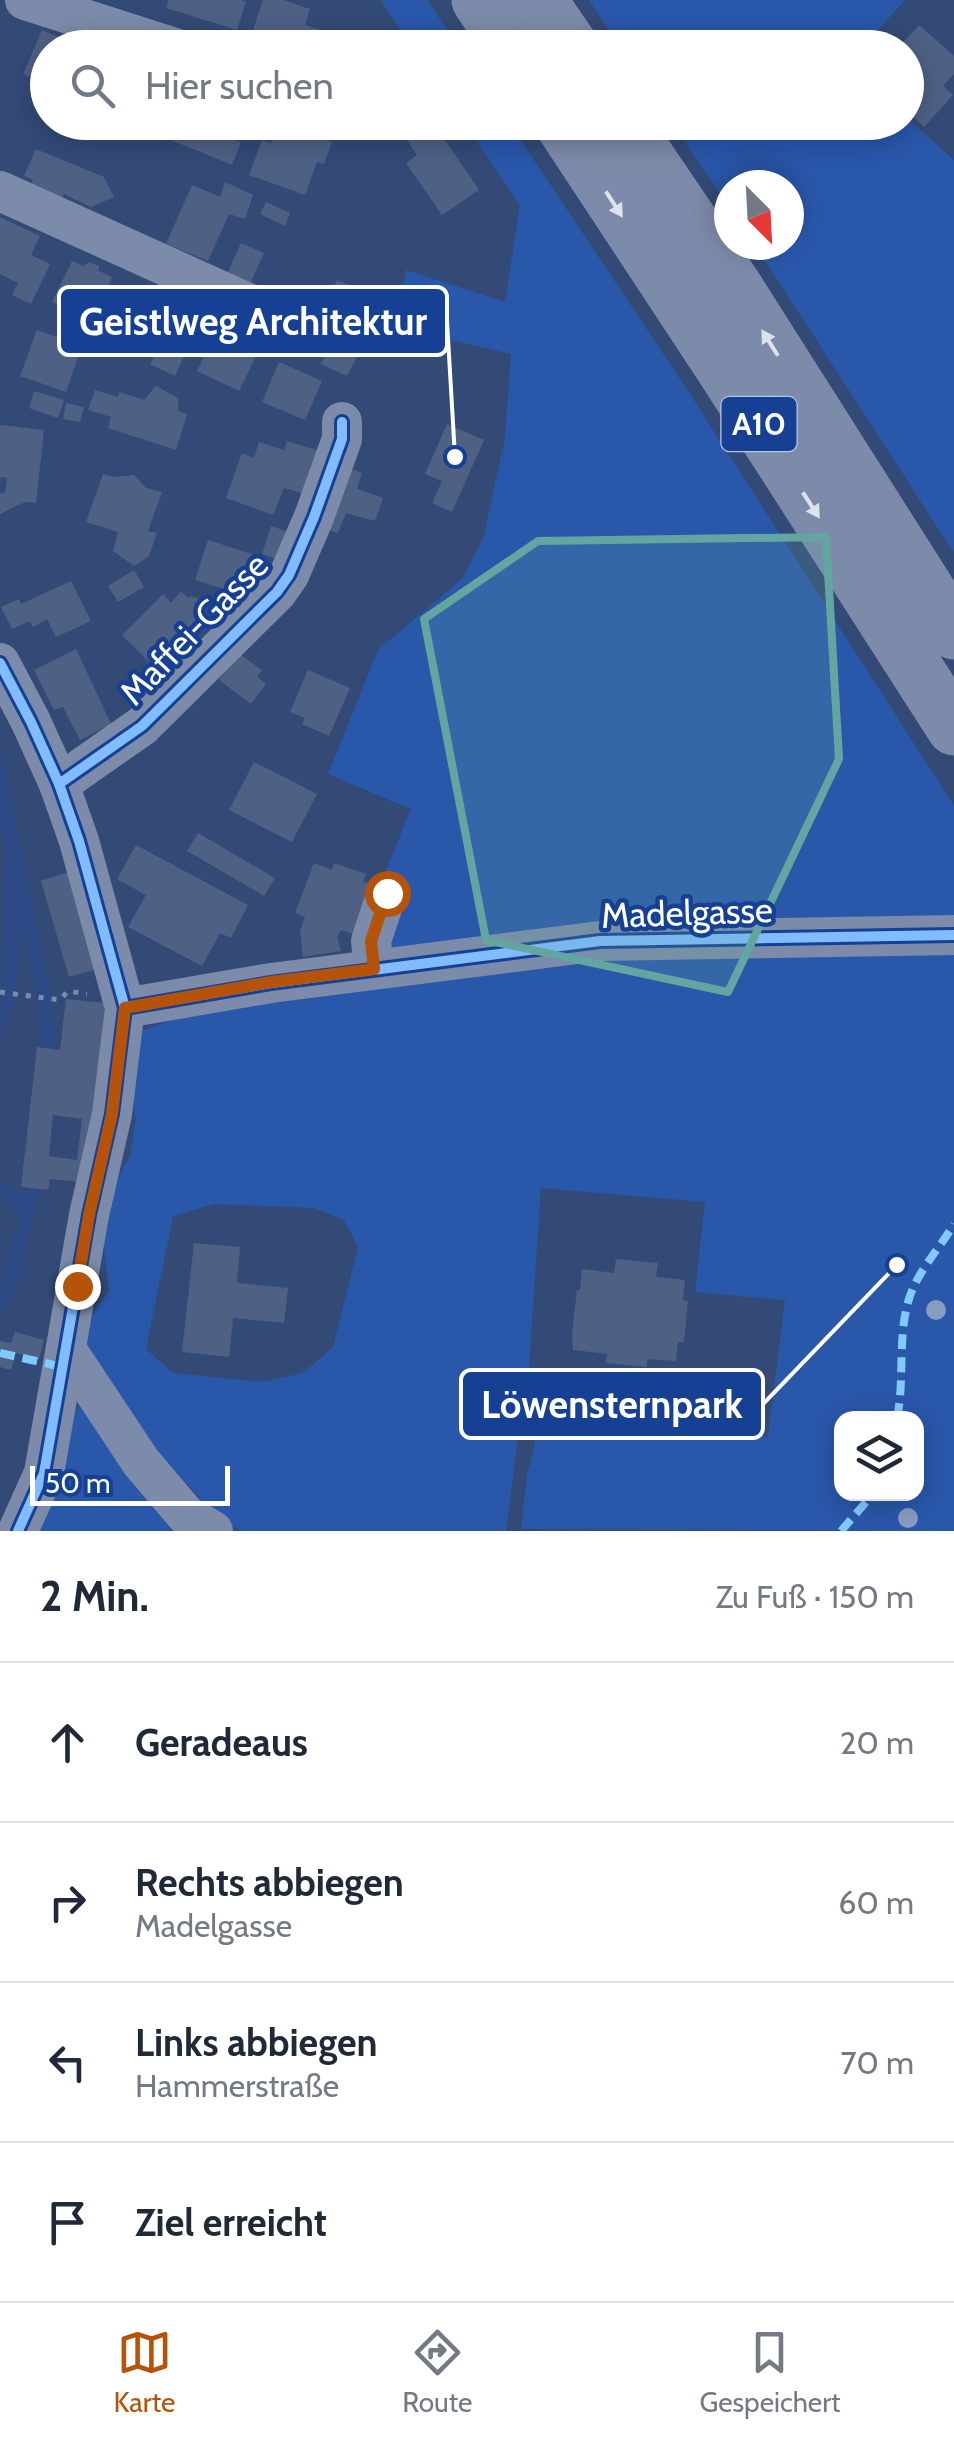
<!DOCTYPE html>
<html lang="de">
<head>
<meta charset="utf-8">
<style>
  :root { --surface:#fff; --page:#f2f2f3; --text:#1f2937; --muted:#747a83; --line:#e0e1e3; --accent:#b45309 }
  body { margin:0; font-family:Cabin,sans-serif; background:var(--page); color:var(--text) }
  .controls { position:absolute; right:30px; bottom:30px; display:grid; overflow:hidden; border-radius:20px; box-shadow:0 5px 25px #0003 }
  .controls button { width:90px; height:90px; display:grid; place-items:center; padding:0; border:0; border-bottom:2px solid var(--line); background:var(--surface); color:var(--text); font:50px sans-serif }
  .compass { position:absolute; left:714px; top:170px; width:90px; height:90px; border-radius:50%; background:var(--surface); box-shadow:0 5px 25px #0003; rotate:156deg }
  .scale { position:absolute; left:30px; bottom:25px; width:200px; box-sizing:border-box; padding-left:10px; border:5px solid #fff; border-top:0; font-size:28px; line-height:35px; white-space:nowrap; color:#fff; -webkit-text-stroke:8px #164094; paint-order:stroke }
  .stop { position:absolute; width:30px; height:30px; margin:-22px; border:8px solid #b45309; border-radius:50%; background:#fff }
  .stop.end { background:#b45309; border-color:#fff; box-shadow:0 2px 10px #0008 }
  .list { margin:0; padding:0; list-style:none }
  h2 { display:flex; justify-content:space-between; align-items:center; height:130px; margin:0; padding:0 40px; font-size:42px }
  h2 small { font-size:32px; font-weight:400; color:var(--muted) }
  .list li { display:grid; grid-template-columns:65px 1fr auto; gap:30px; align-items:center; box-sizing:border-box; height:160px; padding:0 40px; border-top:2px solid var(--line) }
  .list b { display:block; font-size:38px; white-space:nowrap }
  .list p { margin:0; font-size:32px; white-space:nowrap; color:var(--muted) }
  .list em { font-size:32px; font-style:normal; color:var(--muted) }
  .icon { flex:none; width:55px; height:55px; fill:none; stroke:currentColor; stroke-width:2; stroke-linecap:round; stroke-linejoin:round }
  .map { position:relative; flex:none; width:954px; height:1531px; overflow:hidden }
  .search { position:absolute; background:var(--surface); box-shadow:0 5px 25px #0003; left:30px; right:30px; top:30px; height:110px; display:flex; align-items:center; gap:25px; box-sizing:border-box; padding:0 35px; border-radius:55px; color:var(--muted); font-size:38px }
  .sheet { height:770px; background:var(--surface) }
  nav { display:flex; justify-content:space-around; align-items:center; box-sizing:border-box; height:140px; border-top:2px solid var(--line); background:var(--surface); font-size:28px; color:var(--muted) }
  nav a { display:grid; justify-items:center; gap:5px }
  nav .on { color:var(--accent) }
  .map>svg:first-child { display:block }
</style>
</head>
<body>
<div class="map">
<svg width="954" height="1531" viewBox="0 0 954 1531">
  <rect width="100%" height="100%" fill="#334a77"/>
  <g fill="#2957aa" fill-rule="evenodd">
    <polygon points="380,0 427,0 459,47 413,47"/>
    <polygon points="589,0 905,0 863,47 621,48"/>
    <polygon points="907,118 954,160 954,553 755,245 789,245 789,185 729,185 729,207 672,123 906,122"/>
    <polygon points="464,123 509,123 690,394 954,806 954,923 387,950 379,888 411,809 328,774 378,650 462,579 483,539 505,438 511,354 434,336 403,351 387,347 406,323 401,296 406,270 505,302 520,205"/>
    <path d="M954,942V1531L521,1529L527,1475L538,1430L556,1403L768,1437L785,1300L695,1292L705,1202L541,1188L527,1397L519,1430L506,1531H242L221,1521L142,1435L79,1342L89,1320L109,1291L100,1212L130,1156L136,1119L128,1086L134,1034L187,1014L598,951ZM214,1204L314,1208L344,1220L358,1247L333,1347L303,1373L263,1382L173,1373L146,1349L173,1216ZM842,1418H916V1494H842Z"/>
    <polygon points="85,1401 172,1520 169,1531 37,1531 74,1412"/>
  </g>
  <g fill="#2d4a87">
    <polygon points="0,745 50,988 56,1050 42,1048 35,989 19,925 20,953 13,1006 0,1037 5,850 0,818"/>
    <polygon points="0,1179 23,1197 26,1188 40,1189 19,1280 0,1316 0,1283 20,1218 0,1194"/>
  </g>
  <g fill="#4e6185" fill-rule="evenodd">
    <polygon points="169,0 241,0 246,2 237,30 166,8"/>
    <polygon points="263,0 283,0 310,9 305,25 339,36 335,48 247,48"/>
    <polygon points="919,25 954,56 954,74 943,86 953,95 924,127 906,110 906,102 911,98 906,94 906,48 898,48"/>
    <polygon points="42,30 75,44 74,48 48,48 48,84 23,74"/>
    <polygon points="151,122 226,122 220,135 241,142 232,165 147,130"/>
    <polygon points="278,122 300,122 322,130 320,138 332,142 324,164 317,162 305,195 249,175 262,140 271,143"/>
    <polygon points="378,122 433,122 479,190 442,215 406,163 417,155 400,129 388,138"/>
    <polygon points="36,149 104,177 114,197 91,207 64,194 60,203 29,189 33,180 24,176"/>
    <polygon points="225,182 253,195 245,219 229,214 208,261 166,244 192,185 220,197"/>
    <polygon points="266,202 290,213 285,226 260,214"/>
    <polygon points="0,217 40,236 31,255 50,264 31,304 12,295 18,283 0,274"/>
    <polygon points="241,243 264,253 250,284 227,274"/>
    <polygon points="72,261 83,266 89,262 99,266 99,271 112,277 100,306 117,314 106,337 77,324 81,315 52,302"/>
    <polygon points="337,280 375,296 359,333 321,316"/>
    <polygon points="160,289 170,293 173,301 191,309 179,337 190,343 175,376 150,364 156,353 125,339 139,310 146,315 150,309 147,302 150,294"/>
    <polygon points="37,330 82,346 66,392 20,376"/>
    <polygon points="215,334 257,354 239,391 197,371"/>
    <polygon points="333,340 359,353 347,376 321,364"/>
    <polygon points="279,362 322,381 305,420 262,402"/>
    <polygon points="156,386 178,398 178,411 187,414 176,450 108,428 111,417 88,410 95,390 118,397 119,392 144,400"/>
    <polygon points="34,391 64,400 58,418 29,408"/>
    <polygon points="66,403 84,407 80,422 63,419"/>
    <polygon points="447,424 484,440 452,512 432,503 442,481 425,474"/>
    <polygon points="0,425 44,430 36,503 25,502 0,514 0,494 5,493 7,478 0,477"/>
    <polygon points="287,441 320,451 305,494 284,488 273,515 226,498 242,453 254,458 259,442 284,450"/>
    <polygon points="343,466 362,473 357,489 383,498 375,521 346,513 338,533 322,528"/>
    <polygon points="103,474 114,477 134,475 146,488 162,492 148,531 157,533 149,556 134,566 113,551 118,532 86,522"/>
    <polygon points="271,526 292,533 283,561 262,554"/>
    <polygon points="208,540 252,554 239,594 195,580"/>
    <polygon points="134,570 144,587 118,602 108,586"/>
    <polygon points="71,581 91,621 56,637 47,619 33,627 30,621 12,629 1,607 19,599 21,604"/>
    <polygon points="181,591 188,598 191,596 217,605 226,615 214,628 206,621 194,635 190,631 163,658 176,671 148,699 133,684 152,665 122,635 163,594 171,603"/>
    <polygon points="76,649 111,724 80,740 63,707 54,710 34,670"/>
    <polygon points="238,653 262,670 257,677 266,684 251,704 219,680"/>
    <polygon points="308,670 350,688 329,736 302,724 305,718 290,712"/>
    <polygon points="254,762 317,794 292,842 229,810"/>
    <polygon points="198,833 275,878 264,896 187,851"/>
    <polygon points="136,845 248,905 231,938 220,933 202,966 128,927 146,895 117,879"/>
    <polygon points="314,863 332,870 334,863 366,874 363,881 375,886 356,935 341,930 337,937 341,951 303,957 300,931 305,917 295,913"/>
    <polygon points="69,872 97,969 69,977 41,881"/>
    <path d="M66,999L105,1003L93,1120L81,1182L50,1179L48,1190L21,1187L37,1047L60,1050ZM53,1115L82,1119L77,1160L49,1156Z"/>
    <polygon points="194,1243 240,1247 237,1283 288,1288 284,1323 233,1318 229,1357 182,1352"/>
    <polygon points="616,1259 658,1263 656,1277 685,1280 683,1300 688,1301 684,1342 678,1342 676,1361 647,1359 647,1367 606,1363 607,1354 573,1350 572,1333 577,1290 580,1290 582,1269 614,1273"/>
    <polygon points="15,1332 44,1340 39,1359 16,1353 11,1370 0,1367 0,1341 11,1343"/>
    <polygon points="739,1392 763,1394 761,1425 737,1423"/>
  </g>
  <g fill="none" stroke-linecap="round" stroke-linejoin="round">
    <polyline stroke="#7b8ba9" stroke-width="5" stroke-dasharray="5 8" stroke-linecap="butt" points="0,992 60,1000 68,991 87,994"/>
    <g stroke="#7b8ba9" stroke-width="40">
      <polyline points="25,0 175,48"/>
      <polyline points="0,191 281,318"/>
      <polyline points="0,663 31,722 59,784 79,841 125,1008 112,1114 89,1215 44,1473 18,1531"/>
      <polyline points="59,784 142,726 277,592 289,575 314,517 342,439 342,422"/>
      <polyline points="374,969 371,941 387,893"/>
      <polyline points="125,1008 271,983 600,941 954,935"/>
      <polyline points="66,1349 141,1462 186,1515 213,1531"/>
    </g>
    <g stroke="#7c8ba9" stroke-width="55">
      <polyline points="479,0 511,48"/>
      <polyline points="539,0 572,48"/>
      <polyline points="561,122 725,371 954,728"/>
      <polyline points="623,122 735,287 954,632"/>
    </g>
    <g stroke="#80caff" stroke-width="8" stroke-dasharray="15 8" stroke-linecap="butt">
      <polyline points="0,1353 63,1367"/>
      <path d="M897,1418C905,1380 897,1337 909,1299C917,1272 940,1248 954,1224"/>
      <polyline points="841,1531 873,1494"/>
    </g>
    <g stroke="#164094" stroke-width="16">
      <g id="cycleway">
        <polyline points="0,663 31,722 59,784 79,841 125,1008 112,1114 89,1215 44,1473 18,1531"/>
        <polyline points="59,784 142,726 277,592 289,575 314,517 342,439 342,422"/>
        <polyline points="125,1008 271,983 600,941 954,935"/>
      </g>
    </g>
    <use href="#cycleway" stroke="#80bcff" stroke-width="10"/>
  </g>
  <g fill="#889bc0">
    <circle cx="936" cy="1310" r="10"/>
    <circle cx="908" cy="1518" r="10"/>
  </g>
  <defs><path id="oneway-solid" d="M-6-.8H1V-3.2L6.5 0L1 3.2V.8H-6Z" transform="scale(2.5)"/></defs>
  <g fill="#dee2ea">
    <use href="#oneway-solid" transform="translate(614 204) rotate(57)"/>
    <use href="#oneway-solid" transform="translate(770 343) rotate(-122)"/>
    <use href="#oneway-solid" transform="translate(811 505) rotate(57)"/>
  </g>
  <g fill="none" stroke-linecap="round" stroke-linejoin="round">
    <polyline stroke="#b45309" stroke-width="12" points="77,1286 89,1215 112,1114 125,1008 271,982 374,969 371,941 387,893"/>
  </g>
  <path fill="#63a6a1" fill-opacity="0.2" stroke="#63a6a1" stroke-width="8" stroke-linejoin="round" d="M826,537L839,759L728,992L486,940L424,619L538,541Z"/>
  <g text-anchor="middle" stroke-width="9" stroke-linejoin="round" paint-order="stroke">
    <rect fill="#164094" stroke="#b9c6df" stroke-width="2.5" x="721.5" y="397" width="75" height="54" rx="8"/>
    <g font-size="32" font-weight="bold" fill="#fff">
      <text x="759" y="435">A10</text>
    </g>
    <g font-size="35" fill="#fff" stroke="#164094">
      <text transform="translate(194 629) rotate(-46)" y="12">Maffei-Gasse</text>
      <text transform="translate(687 913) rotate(-2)" y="12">Madelgasse</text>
    </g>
  </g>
  <path fill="none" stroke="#fff" stroke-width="4" d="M455 457L447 321M897 1265L763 1404"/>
  <g fill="#fff" stroke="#164094" stroke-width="4">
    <circle cx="455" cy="457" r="10"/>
    <circle cx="897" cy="1265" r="10"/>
  </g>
  <g fill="#164094" stroke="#fff" stroke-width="4">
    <rect x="59" y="287" width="388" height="68" rx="10"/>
    <rect x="461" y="1370" width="302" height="68" rx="10"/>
  </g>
  <g font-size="38" text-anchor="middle" font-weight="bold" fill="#fff">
    <text x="253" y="335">Geistlweg Architektur</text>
    <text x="612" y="1418">Löwensternpark</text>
  </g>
</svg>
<div class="controls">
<button><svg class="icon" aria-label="layers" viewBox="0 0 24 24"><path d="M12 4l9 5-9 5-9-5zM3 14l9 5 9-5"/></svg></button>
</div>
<svg class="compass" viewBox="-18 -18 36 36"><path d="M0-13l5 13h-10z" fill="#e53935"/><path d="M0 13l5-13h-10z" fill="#747a83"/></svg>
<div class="scale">50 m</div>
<div class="stop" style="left:387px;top:893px"></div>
<div class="stop end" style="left:77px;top:1286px"></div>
<div class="search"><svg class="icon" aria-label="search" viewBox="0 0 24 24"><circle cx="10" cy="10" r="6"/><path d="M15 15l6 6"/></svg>Hier suchen</div>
</div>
<section class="sheet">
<h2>2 Min.<small>Zu Fuß · 150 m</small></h2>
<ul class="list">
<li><svg class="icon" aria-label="ahead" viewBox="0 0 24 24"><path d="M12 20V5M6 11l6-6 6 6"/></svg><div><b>Geradeaus</b></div><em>20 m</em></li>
<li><svg class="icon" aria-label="right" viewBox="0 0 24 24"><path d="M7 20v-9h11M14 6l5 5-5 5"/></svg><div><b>Rechts abbiegen</b><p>Madelgasse</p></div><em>60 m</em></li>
<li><svg class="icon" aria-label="left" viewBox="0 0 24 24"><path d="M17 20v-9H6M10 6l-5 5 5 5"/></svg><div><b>Links abbiegen</b><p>Hammerstraße</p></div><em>70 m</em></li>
<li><svg class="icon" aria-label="arrive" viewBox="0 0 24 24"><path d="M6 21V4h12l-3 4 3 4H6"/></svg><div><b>Ziel erreicht</b></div></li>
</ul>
</section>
<nav>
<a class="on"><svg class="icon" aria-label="map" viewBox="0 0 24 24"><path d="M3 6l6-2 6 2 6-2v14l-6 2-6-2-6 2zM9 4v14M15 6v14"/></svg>Karte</a>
<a><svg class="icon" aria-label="directions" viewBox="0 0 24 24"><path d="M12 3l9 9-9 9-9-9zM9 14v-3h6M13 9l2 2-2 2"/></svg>Route</a>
<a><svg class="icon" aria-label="saved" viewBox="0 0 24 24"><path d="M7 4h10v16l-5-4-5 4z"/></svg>Gespeichert</a>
</nav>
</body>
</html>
